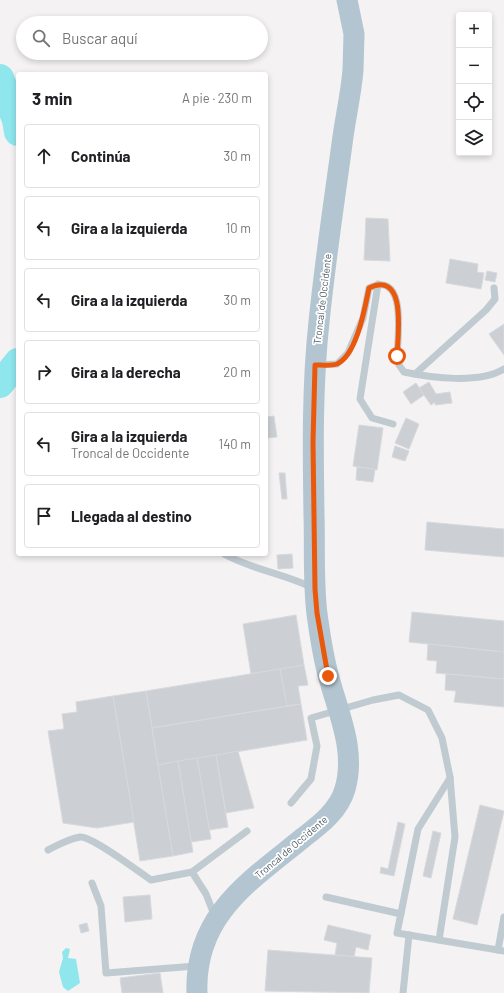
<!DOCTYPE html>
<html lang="es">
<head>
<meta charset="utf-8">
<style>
  :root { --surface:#fff; --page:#f6f6f6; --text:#202124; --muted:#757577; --line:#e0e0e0 }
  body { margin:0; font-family:Barlow,sans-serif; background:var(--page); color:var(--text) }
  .controls { position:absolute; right:12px; top:12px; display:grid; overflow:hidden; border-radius:4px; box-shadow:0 2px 6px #0003 }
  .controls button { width:36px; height:36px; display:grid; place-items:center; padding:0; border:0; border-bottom:1px solid var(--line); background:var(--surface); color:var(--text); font:20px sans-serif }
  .stop { position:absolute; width:12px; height:12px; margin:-9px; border:3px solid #ea580c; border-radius:50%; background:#fff }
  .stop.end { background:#ea580c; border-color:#fff; box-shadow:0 1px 4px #0008 }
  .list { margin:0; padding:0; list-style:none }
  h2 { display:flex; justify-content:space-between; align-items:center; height:52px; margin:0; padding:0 16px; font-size:17px }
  h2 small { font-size:13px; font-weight:400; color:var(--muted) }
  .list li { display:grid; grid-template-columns:26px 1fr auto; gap:12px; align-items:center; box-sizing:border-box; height:64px; margin:0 8px 8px; padding:0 8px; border:1px solid var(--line); border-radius:4px }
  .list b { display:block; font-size:15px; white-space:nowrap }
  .list p { margin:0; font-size:13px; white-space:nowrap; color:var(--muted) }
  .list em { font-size:13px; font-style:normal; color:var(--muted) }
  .icon { flex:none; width:22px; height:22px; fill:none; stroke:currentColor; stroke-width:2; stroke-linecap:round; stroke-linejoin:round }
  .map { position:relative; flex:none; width:504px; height:993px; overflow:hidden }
  .search { position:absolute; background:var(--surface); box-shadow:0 2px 6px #0003; left:16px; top:16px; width:252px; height:44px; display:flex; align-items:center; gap:10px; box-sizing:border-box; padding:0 14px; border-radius:22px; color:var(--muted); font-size:15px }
  .panel { position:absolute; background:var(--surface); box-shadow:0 2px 6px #0003; left:16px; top:72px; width:252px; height:484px; border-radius:4px }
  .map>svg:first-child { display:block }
</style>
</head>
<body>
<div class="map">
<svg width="504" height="993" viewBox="0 0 504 993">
  <rect width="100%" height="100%" fill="#f4f2f2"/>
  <polygon fill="#8fe6ed" points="66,948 70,949 68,958 76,959 80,983 68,991 63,987 59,972 63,958 62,952"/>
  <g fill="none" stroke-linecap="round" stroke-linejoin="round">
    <g stroke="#8fe6ed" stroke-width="28">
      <polyline points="0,78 16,120 18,132"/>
      <polyline points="0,384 18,362"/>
    </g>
  </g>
  <g fill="#ccd0d4" stroke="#d6d9dd">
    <polygon points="366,218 388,219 390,261 364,260"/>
    <polygon points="450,259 478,264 477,272 484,273 481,289 446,283"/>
    <polygon points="487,271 497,273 495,282 485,280"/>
    <polygon points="504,324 504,355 489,334"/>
    <polygon points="429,382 436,394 450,392 452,403 435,405 435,402 431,405 419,388"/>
    <polygon points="416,383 424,395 411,404 403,392"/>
    <polygon points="274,416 277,437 266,438 266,417"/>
    <polygon points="406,418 419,424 409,449 395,443"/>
    <polygon points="359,425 383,428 377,470 353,466"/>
    <polygon points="395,446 409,451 405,461 392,457"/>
    <polygon points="357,467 375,469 373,482 356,480"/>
    <polygon points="279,473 285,473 287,499 282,499"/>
    <polygon points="427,522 504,529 504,557 425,550"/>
    <polygon points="292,554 293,568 278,569 277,555"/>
    <polygon points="412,612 504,621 504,652 409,642"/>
    <polygon points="296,615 304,665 251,674 243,624"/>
    <polygon points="428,644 504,652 504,679 436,673 437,661 427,660"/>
    <polygon points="304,665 308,685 298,686 301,704 287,706 280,669"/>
    <polygon points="280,669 287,706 152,728 146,691"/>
    <polygon points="446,674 504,679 504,707 454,702 456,691 445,690"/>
    <polygon points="146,691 173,856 140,861 113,696"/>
    <polygon points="113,696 134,822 97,828 63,823 48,731 64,729 62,714 77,712 76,702"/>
    <polygon points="301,704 307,740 158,765 152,728"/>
    <polygon points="238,751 254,808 226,813 216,755"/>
    <polygon points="216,755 228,827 209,830 197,758"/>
    <polygon points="197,758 211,839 191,842 178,761"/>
    <polygon points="178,761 193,852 173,856 158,765"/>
    <polygon points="480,805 504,811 477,925 453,919"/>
    <polygon points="398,822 405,824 394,876 380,873 381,867 388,869"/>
    <polygon points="433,831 441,833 431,878 423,876"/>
    <polygon points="150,895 152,919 125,922 123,897"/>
    <polygon points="87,923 89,931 81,933 79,925"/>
    <polygon points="328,925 371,935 368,950 356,947 354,957 335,955 337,943 324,940"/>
    <polygon points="268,950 372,958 369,993 265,991"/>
    <polygon points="160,973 163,993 122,993 120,978"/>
  </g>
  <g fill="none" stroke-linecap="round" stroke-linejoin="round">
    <g stroke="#c0cbd1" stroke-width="7">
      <polyline points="378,284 360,399 372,418 393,424"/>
      <path d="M318,365L337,364L348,353L363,318L369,288C407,270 398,334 397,356L399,365L404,372C432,378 479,384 504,369"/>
      <polyline points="415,374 486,310 495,299 494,288"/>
      <path d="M224,554C253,570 282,573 311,587"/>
      <polyline points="450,778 418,829 397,933 504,951"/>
      <polyline points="291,803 311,779 317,746 311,718 373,700 399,695 428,710 442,738 450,777 455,837 439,940"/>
      <path d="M48,850C58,845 68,839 80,837C92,836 139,872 151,880L192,872L206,894L215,917"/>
      <polyline points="192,872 247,831"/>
      <polyline points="92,883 101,906 106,973 196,966"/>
      <polyline points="326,897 401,914"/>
      <polyline points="498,950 504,917"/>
      <polyline points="403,993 409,935"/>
    </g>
    <path stroke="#b2c5d0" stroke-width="21" d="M197,993C194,915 250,881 304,837C321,824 339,810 345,789C356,751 339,715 329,678C323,657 320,636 317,614C313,582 315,548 314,515C313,450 312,386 319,322C325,262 334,203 342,144C345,119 351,95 353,70L354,34L347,0"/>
  </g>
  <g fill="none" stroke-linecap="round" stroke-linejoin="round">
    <path stroke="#ea580c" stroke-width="5" d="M328,676L317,613L315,589L313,442L315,365C321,365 332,366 337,364C357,355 365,307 369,288C407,270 398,334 397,356"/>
  </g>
  <g text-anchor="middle" stroke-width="3.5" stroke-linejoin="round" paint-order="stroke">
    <g font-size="10" fill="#495860" stroke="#fff">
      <text transform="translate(322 299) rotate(-83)" y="4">Troncal de Occidente</text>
      <text transform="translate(291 847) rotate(-40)" y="4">Troncal de Occidente</text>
    </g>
  </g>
</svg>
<div class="controls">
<button>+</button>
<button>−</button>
<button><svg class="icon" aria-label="locate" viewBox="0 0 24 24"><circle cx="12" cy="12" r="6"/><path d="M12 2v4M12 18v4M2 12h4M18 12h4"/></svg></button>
<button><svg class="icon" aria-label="layers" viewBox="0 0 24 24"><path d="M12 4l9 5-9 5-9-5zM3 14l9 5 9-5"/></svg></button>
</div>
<div class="stop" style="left:397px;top:356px"></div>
<div class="stop end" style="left:328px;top:676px"></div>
<div class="search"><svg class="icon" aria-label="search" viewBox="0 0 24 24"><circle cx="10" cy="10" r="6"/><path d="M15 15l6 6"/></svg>Buscar aquí</div>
<section class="panel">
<h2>3 min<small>A pie · 230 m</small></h2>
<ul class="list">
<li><svg class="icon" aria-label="ahead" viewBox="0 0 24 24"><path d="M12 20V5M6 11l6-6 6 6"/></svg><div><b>Continúa</b></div><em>30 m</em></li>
<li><svg class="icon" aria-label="left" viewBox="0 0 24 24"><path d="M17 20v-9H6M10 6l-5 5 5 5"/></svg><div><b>Gira a la izquierda</b></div><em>10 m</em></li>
<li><svg class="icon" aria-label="left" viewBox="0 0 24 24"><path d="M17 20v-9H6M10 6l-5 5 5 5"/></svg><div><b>Gira a la izquierda</b></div><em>30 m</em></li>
<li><svg class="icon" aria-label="right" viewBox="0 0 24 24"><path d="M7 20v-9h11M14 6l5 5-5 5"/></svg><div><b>Gira a la derecha</b></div><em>20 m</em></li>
<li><svg class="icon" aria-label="left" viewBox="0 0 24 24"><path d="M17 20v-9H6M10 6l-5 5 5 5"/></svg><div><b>Gira a la izquierda</b><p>Troncal de Occidente</p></div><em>140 m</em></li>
<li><svg class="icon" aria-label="arrive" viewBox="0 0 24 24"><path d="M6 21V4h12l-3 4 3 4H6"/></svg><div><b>Llegada al destino</b></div></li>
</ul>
</section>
</div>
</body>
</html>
